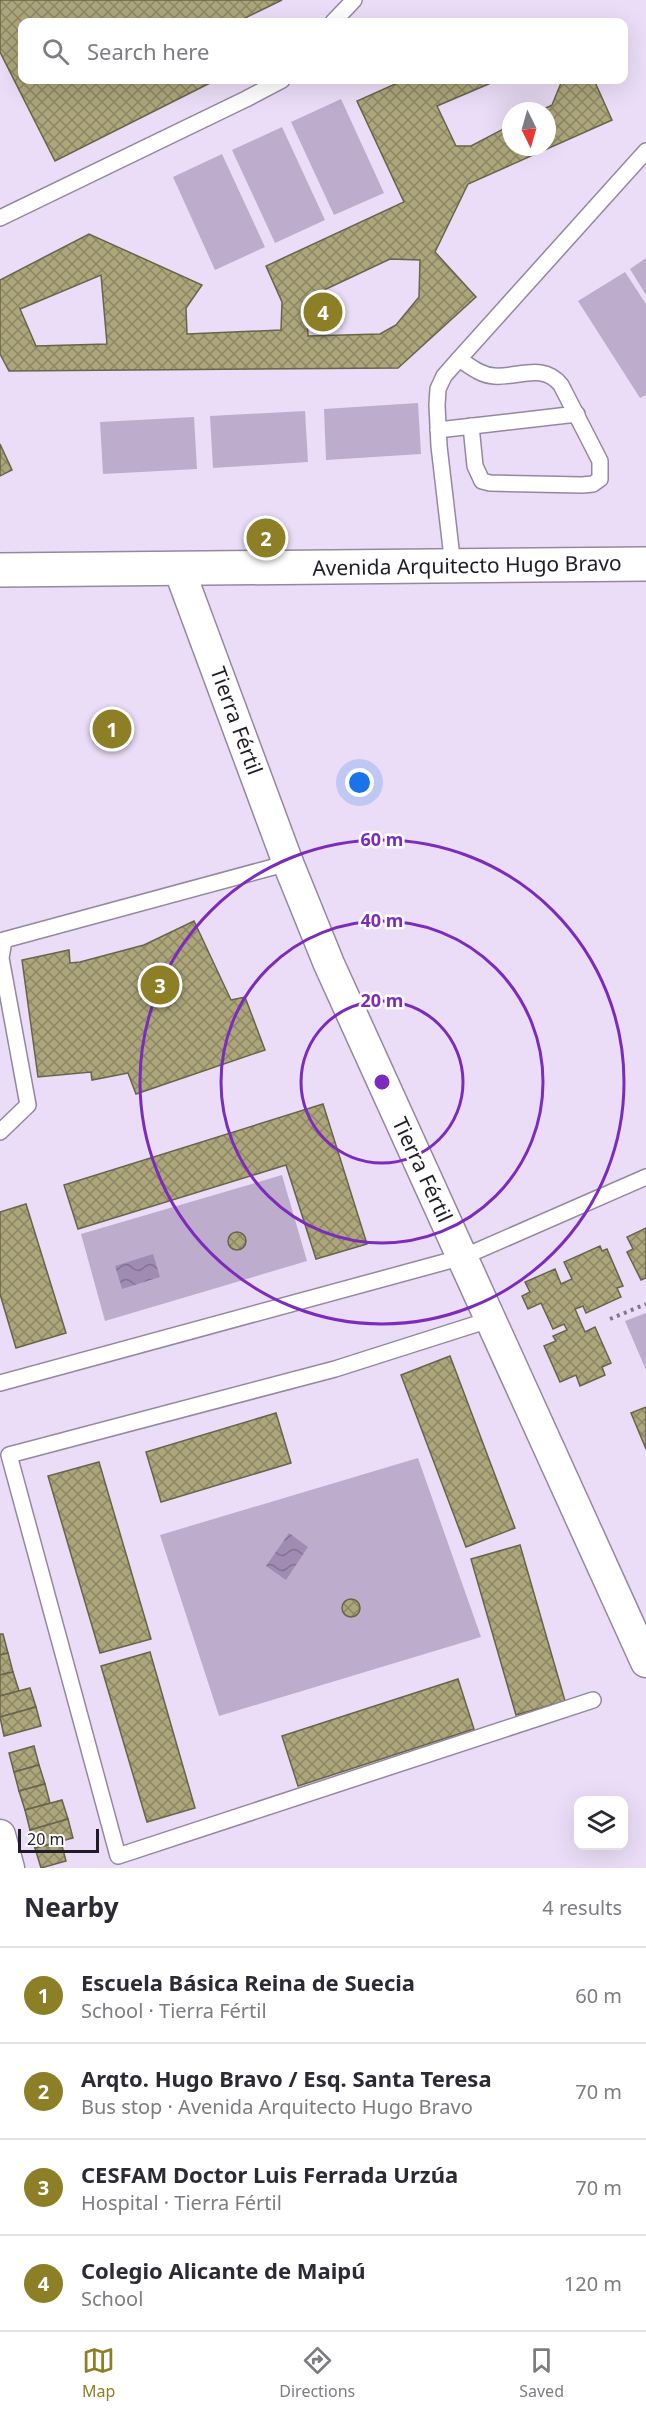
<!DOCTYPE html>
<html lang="en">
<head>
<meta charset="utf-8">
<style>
  :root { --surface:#fff; --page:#f2f2f3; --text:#2b2b33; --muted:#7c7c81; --line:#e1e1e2; --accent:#8d7f26 }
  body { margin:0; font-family:"Noto Sans",sans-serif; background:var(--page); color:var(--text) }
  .controls { position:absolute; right:18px; bottom:18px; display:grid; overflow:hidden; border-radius:12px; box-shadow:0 6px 24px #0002 }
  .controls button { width:54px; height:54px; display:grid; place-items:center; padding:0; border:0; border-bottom:2px solid var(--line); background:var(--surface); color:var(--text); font:30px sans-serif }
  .compass { position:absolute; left:502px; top:102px; width:54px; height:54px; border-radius:50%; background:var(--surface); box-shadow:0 6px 24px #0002; rotate:175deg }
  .scale { position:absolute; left:18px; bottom:15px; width:81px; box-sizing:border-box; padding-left:6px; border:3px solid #201c25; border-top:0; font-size:16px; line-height:21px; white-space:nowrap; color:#201c25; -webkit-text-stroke:4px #fff; paint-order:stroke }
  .you { position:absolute; left:360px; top:783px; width:21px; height:21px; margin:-15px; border:4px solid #fff; border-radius:50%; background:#1a73e8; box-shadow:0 0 0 9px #1a73e833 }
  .badge { display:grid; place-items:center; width:39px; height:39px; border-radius:50%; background:var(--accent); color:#fff; font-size:20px; font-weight:700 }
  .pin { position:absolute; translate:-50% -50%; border:3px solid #fff; box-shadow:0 2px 6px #0006 }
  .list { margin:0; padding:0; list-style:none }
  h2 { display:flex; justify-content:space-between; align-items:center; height:78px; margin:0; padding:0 24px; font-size:26px }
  h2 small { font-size:20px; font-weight:400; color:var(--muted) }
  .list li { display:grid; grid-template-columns:39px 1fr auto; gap:18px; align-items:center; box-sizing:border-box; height:96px; padding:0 24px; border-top:2px solid var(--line) }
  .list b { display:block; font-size:22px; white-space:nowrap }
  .list p { margin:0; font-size:20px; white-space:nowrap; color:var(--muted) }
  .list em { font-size:20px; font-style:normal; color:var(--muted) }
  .icon { flex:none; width:33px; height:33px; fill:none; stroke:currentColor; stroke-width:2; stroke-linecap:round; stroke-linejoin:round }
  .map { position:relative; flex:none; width:646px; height:1868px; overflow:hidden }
  .search { position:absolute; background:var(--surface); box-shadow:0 6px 24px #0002; left:18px; right:18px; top:18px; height:66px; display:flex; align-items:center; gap:15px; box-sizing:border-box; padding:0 21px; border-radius:12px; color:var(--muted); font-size:22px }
  .sheet { height:462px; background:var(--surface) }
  nav { display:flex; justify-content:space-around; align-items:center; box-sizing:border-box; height:84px; border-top:2px solid var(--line); background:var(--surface); font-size:16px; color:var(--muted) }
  nav a { display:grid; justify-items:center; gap:3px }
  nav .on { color:var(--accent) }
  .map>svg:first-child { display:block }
</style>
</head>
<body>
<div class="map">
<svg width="646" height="1868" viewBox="0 0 646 1868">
  <defs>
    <pattern id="water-waves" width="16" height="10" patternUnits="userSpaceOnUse" patternTransform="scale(1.5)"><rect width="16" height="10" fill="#a08cb2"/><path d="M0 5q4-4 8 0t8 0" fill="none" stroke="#827291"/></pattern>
    <pattern id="building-cross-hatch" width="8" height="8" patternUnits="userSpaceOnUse" patternTransform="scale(1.5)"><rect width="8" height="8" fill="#ada67b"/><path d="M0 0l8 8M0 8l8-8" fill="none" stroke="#8c8665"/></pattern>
  </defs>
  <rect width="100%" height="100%" fill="#ebddf7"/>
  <g fill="#beaccd">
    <polygon points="341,99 384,193 334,215 291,122"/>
    <polygon points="282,127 325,220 275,243 232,150"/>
    <polygon points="222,154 265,247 215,270 173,177"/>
    <polygon points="646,258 646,295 630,269"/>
    <polygon points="625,272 646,304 646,395 640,398 578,301"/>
    <polygon points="418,403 421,454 326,460 324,409"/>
    <polygon points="305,411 308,462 213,468 210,416"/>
    <polygon points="194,417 197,469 103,474 100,422"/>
    <polygon points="282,1175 307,1261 105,1321 81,1234"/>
    <polygon points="646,1313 646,1370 625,1321"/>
    <polygon points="418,1458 481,1637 219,1716 160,1535"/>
  </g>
  <g fill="url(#water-waves)">
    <polygon points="153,1254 160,1277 122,1289 115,1266"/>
    <polygon points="289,1533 308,1547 286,1580 266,1566"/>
  </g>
  <g fill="url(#building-cross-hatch)" stroke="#68644b" stroke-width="1.5" fill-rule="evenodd">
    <polygon points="0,0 282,0 237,22 22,22 22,80 216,80 55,161 0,52"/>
    <path d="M404,80H498L437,106L456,146H471L511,125V147H547V111H540L552,105L561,83L535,80H594L612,120L468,184L435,252L476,297L398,368L9,371L0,354V280L89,234L202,285L186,308L187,334L281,330L282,302L266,266L404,202L357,101ZM390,259L420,260L419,297L396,325L380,334L308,336L307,313L326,304L324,290ZM101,275L107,344L36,346L20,309Z"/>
    <polygon points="0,444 12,470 0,476"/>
    <polygon points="194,921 231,1000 245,997 265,1050 136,1094 128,1073 92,1080 91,1072 38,1077 22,960 69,950 70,963 80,962 144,945"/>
    <polygon points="323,1104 367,1244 316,1259 286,1165 78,1229 64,1185"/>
    <polygon points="26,1204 66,1333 16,1348 0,1294 0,1212"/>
    <polygon points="646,1228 646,1278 641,1280 627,1252 633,1249 627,1237"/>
    <circle cx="237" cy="1241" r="9"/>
    <polygon points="600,1246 602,1251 607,1249 623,1286 617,1288 621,1297 586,1313 583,1306 575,1309 585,1332 595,1327 611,1363 602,1367 605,1375 580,1386 576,1375 560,1382 544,1346 556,1341 553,1336 567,1330 564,1324 553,1329 541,1303 528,1309 522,1296 530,1292 525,1282 555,1269 561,1284 572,1279 564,1262"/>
    <polygon points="450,1356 515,1528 466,1547 401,1375"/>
    <polygon points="646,1407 646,1449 631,1413"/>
    <polygon points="276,1413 291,1463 161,1502 146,1452"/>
    <polygon points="99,1462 151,1639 100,1653 48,1476"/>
    <polygon points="520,1545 565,1701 516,1715 471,1559"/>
    <circle cx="351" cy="1608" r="9"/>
    <polygon points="0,1634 3,1634 8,1653 0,1655"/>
    <polygon points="150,1652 195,1808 147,1822 101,1666"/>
    <polygon points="8,1653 13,1672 0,1675 0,1655"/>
    <polygon points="13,1672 19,1691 0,1696 0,1675"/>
    <polygon points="458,1679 474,1729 298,1786 282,1736"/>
    <polygon points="30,1688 36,1707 0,1717 0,1696"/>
    <polygon points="36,1707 41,1726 4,1736 0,1717"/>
    <polygon points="34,1746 39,1765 14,1772 9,1753"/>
    <polygon points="39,1765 45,1784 19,1791 14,1772"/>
    <polygon points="45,1784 50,1803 25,1810 19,1791"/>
    <polygon points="62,1800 68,1819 30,1830 25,1810"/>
    <polygon points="68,1819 73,1838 35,1848 30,1830"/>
    <polygon points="61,1842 66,1861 41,1868 35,1848"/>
  </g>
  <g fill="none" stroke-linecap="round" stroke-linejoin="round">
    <g stroke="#9488a0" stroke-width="18">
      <g id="service">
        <polyline points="333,22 354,0"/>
        <polyline points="0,218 246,99 282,80"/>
        <path d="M459,359C470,366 480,375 494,376C518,378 543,362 561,385L600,461V479L593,484L582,485L490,483L482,481L475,466L471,426"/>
        <polyline points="438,430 577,414"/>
        <polyline points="453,566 439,446 437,405 438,389 444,376 459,359 646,151"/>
        <polyline points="0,1132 28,1105 1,958 4,940 288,863"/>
        <polyline points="492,1319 335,1369 9,1455 118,1856 593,1700"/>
        <polyline points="0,1383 463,1257 646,1177"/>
      </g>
    </g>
    <g stroke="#9488a0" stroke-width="33">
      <g id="minor">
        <polyline points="179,569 288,863 329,964 646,1662"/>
        <polyline points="0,1835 9,1868"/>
      </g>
    </g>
    <g stroke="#9488a0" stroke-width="36">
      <polyline id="tertiary" points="0,570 646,564"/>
    </g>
    <polyline stroke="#817889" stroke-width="4" stroke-dasharray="3 4.5" stroke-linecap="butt" points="610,1319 646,1304"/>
    <use href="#service" stroke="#fff" stroke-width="15"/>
    <use href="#minor" stroke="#fff" stroke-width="30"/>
    <use href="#tertiary" stroke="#fff" stroke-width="33"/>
  </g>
  <g fill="none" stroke="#7b2cbf" stroke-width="3">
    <circle cx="382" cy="1082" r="81"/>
    <circle cx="382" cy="1082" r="161"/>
    <circle cx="382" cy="1082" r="242"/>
  </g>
  <g text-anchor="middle" stroke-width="5" stroke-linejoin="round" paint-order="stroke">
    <g font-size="21" fill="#201c25" stroke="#fff">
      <text transform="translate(467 566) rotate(-1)" y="7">Avenida Arquitecto Hugo Bravo</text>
      <text transform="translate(236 721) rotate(70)" y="7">Tierra Fértil</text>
      <text transform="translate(422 1170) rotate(65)" y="7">Tierra Fértil</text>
    </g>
  </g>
  <circle cx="382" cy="1082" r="9" fill="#7b2cbf" stroke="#fff" stroke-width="3"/>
  <g font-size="18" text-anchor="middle" font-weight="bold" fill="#7b2cbf" stroke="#fff" stroke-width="5" stroke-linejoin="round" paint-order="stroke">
    <text x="382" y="846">60 m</text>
    <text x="382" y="927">40 m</text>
    <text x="382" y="1007">20 m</text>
  </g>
</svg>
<div class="controls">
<button><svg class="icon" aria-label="layers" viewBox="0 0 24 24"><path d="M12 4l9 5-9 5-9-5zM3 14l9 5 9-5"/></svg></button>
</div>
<svg class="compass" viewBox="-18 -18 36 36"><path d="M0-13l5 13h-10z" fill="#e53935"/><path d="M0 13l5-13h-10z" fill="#7c7c81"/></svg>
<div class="scale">20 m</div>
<div class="you"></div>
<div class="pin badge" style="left:112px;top:729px">1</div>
<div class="pin badge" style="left:266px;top:538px">2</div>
<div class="pin badge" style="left:160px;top:985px">3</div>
<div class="pin badge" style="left:323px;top:312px">4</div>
<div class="search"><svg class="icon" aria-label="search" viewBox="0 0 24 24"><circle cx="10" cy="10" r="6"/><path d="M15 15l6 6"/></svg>Search here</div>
</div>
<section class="sheet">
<h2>Nearby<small>4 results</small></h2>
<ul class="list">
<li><span class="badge">1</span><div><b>Escuela Básica Reina de Suecia</b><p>School · Tierra Fértil</p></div><em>60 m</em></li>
<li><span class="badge">2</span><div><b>Arqto. Hugo Bravo / Esq. Santa Teresa</b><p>Bus stop · Avenida Arquitecto Hugo Bravo</p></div><em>70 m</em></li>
<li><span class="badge">3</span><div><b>CESFAM Doctor Luis Ferrada Urzúa</b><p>Hospital · Tierra Fértil</p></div><em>70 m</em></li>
<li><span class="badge">4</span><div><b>Colegio Alicante de Maipú</b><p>School</p></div><em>120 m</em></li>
</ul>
</section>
<nav>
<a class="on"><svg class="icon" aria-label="map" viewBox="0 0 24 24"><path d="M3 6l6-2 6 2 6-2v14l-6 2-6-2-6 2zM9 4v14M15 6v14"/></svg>Map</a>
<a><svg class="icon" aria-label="directions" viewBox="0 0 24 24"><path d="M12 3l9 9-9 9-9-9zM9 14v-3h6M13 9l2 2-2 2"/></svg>Directions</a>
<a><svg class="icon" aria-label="saved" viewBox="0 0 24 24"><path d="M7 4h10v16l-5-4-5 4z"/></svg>Saved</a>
</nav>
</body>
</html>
